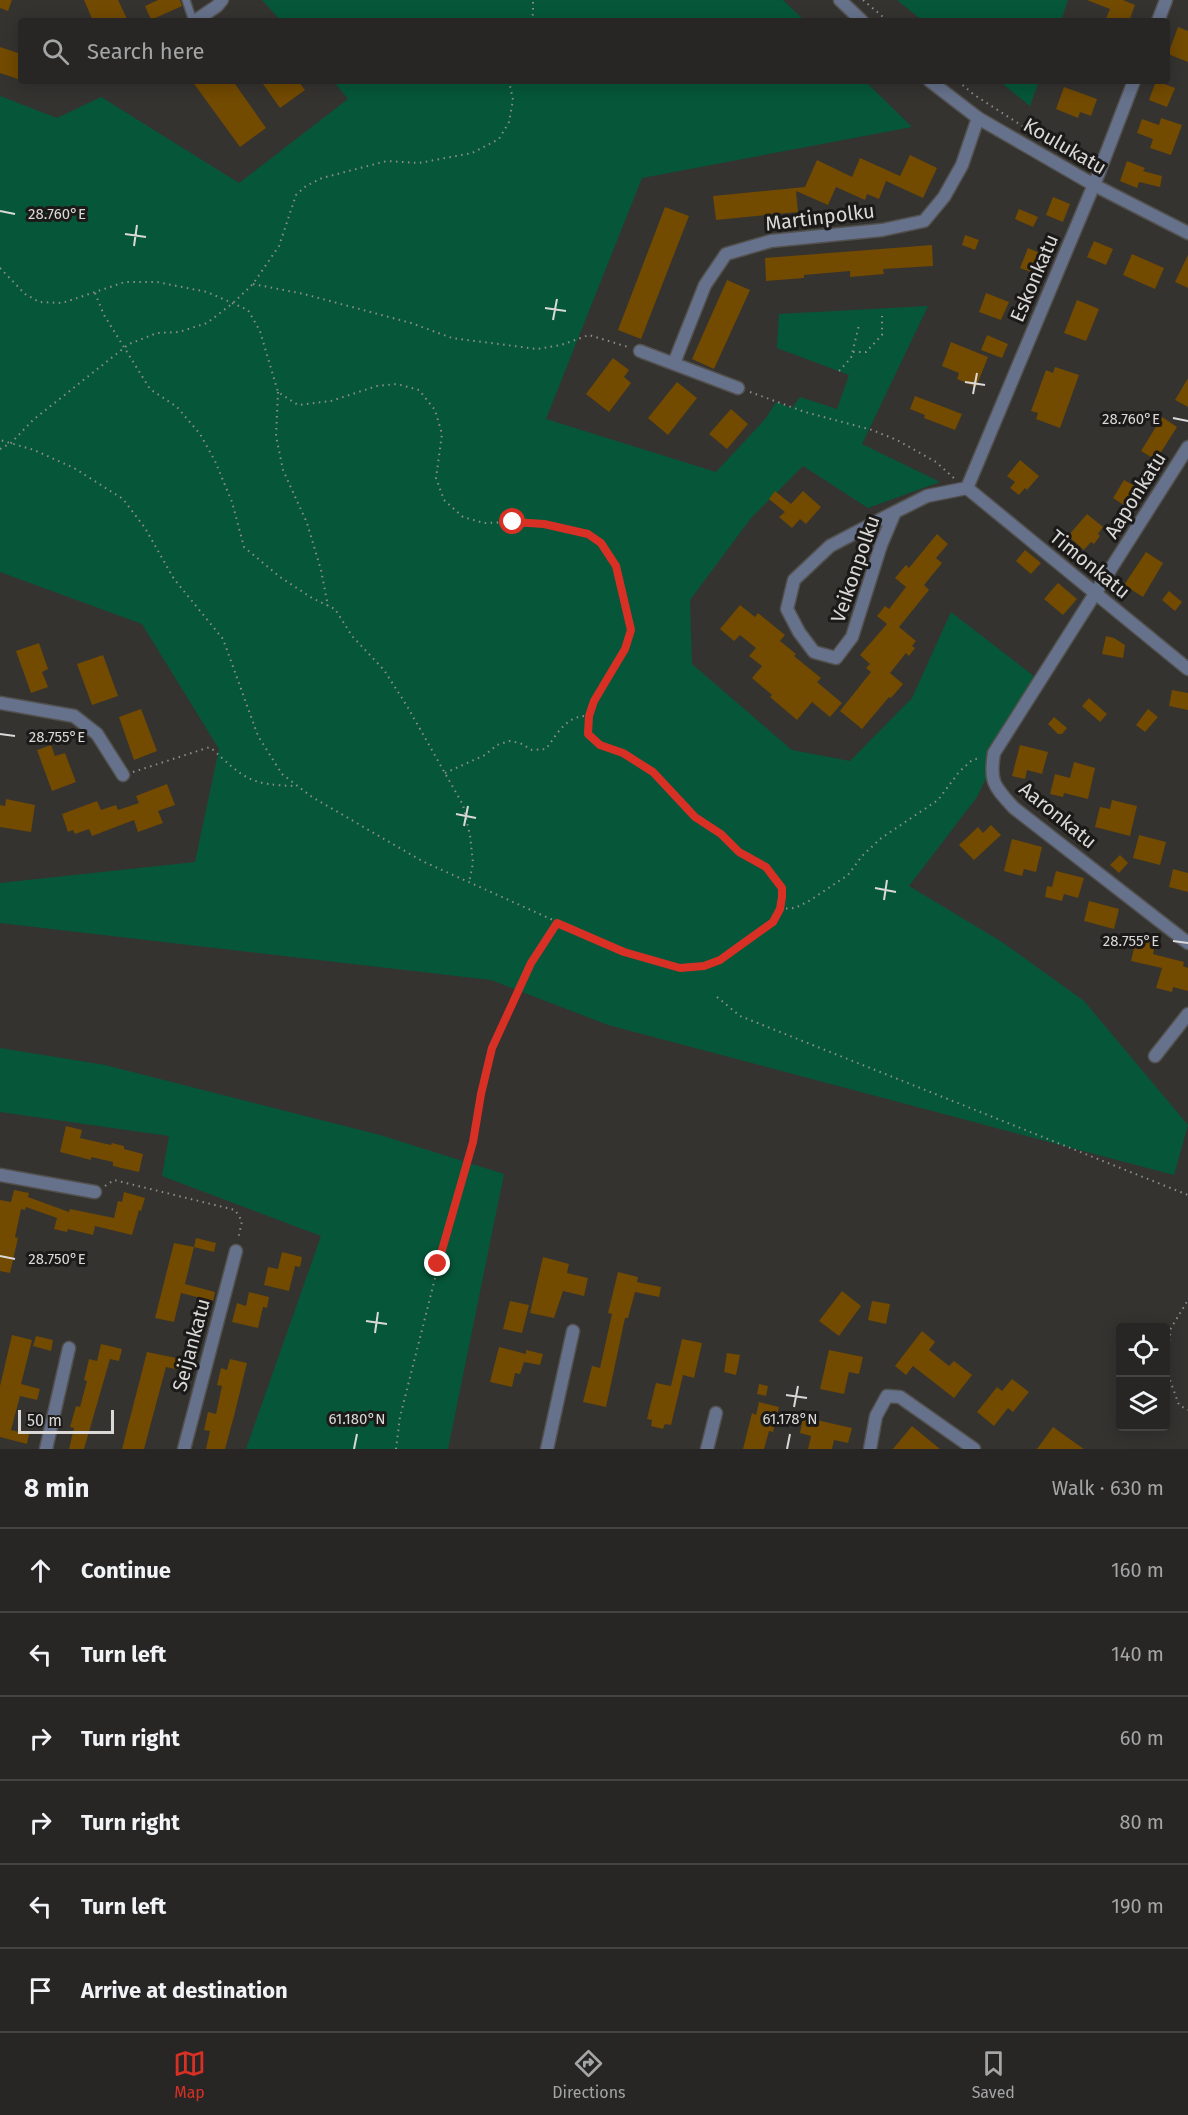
<!DOCTYPE html>
<html lang="en">
<head>
<meta charset="utf-8">
<style>
  :root { --surface:#272624; --page:#333231; --text:#f1f3f6; --muted:#a4a5a6; --line:#434341; --accent:#d93025 }
  body { margin:0; font-family:"Fira Sans",sans-serif; background:var(--page); color:var(--text) }
  .controls { position:absolute; right:18px; bottom:18px; display:grid; overflow:hidden; border-radius:6px; box-shadow:0 3px 15px #0003 }
  .controls button { width:54px; height:54px; display:grid; place-items:center; padding:0; border:0; border-bottom:2px solid var(--line); background:var(--surface); color:var(--text); font:30px sans-serif }
  .scale { position:absolute; left:18px; bottom:15px; width:96px; box-sizing:border-box; padding-left:6px; border:3px solid #dad9d8; border-top:0; font-size:16px; line-height:21px; white-space:nowrap; color:#dad9d8; -webkit-text-stroke:4px #1b1a19; paint-order:stroke }
  .stop { position:absolute; width:18px; height:18px; margin:-14px; border:4px solid #d93025; border-radius:50%; background:#fff }
  .stop.end { background:#d93025; border-color:#fff; box-shadow:0 2px 6px #0008 }
  .list { margin:0; padding:0; list-style:none }
  h2 { display:flex; justify-content:space-between; align-items:center; height:78px; margin:0; padding:0 24px; font-size:26px }
  h2 small { font-size:20px; font-weight:400; color:var(--muted) }
  .list li { display:grid; grid-template-columns:39px 1fr auto; gap:18px; align-items:center; box-sizing:border-box; height:84px; padding:0 24px; border-top:2px solid var(--line) }
  .list b { display:block; font-size:22px; white-space:nowrap }
  .list em { font-size:20px; font-style:normal; color:var(--muted) }
  .icon { flex:none; width:33px; height:33px; fill:none; stroke:currentColor; stroke-width:2; stroke-linecap:round; stroke-linejoin:round }
  .map { position:relative; flex:none; width:1188px; height:1449px; overflow:hidden }
  .search { position:absolute; background:var(--surface); box-shadow:0 3px 15px #0003; left:18px; right:18px; top:18px; height:66px; display:flex; align-items:center; gap:15px; box-sizing:border-box; padding:0 21px; border-radius:6px; color:var(--muted); font-size:22px }
  .sheet { height:582px; background:var(--surface) }
  nav { display:flex; justify-content:space-around; align-items:center; box-sizing:border-box; height:84px; border-top:2px solid var(--line); background:var(--surface); font-size:16px; color:var(--muted) }
  nav a { display:grid; justify-items:center; gap:3px }
  nav .on { color:var(--accent) }
  .map>svg:first-child { display:block }
</style>
</head>
<body>
<div class="map">
<svg width="1188" height="1449" viewBox="0 0 1188 1449">
  <rect width="100%" height="100%" fill="#343330"/>
  <g fill="#06573a">
    <polygon points="262,0 783,0 805,21 281,21"/>
    <polygon points="897,0 1068,0 1061,21 923,21"/>
    <polygon points="333,81 865,81 912,127 642,178 546,419 716,472 766,418 776,402 792,408 800,397 837,409 849,375 777,348 779,314 928,306 862,444 940,482 868,508 803,466 751,518 690,600 692,664 792,750 850,761 912,698 951,612 1035,677 977,797 909,886 1002,942 1084,1001 1188,1125 1174,1175 608,1025 491,980 0,923 0,883 195,862 219,749 142,624 0,572 0,96 57,118 101,97 239,183 348,99"/>
    <polygon points="999,81 1039,81 1030,106"/>
    <polygon points="0,1048 105,1065 380,1135 504,1174 448,1449 246,1449 321,1236 162,1176 169,1136 0,1112"/>
  </g>
  <g fill="#724a00">
    <polygon points="0,0 12,0 8,11 0,8"/>
    <polygon points="84,0 118,0 128,21 93,21"/>
    <polygon points="158,0 180,0 182,6 151,20 145,6"/>
    <polygon points="1087,0 1123,0 1135,5 1129,21 1105,21 1110,9"/>
    <polygon points="1178,27 1188,31 1188,62 1168,54"/>
    <polygon points="0,47 21,54 21,80 0,73"/>
    <polygon points="192,81 233,81 266,128 240,147"/>
    <polygon points="261,81 298,81 305,90 280,108"/>
    <polygon points="1156,81 1175,88 1167,107 1149,100"/>
    <polygon points="1064,87 1097,99 1091,116 1080,112 1078,118 1056,109"/>
    <polygon points="1161,118 1182,125 1171,155 1150,148 1153,139 1137,133 1142,119 1159,125"/>
    <polygon points="910,155 937,168 923,198 886,181 879,199 867,194 865,200 836,187 828,205 796,191 798,212 716,220 713,196 805,187 817,160 852,177 860,158 900,176"/>
    <polygon points="1127,161 1145,168 1143,171 1162,176 1160,187 1139,182 1137,188 1120,181"/>
    <polygon points="1053,197 1070,204 1063,222 1046,215"/>
    <polygon points="665,207 689,216 641,339 618,330"/>
    <polygon points="1019,209 1038,217 1033,227 1015,219"/>
    <polygon points="965,235 979,240 975,250 962,245"/>
    <polygon points="1094,241 1113,249 1106,265 1087,257"/>
    <polygon points="932,245 933,266 883,269 884,274 850,277 850,271 804,275 804,278 766,281 765,258"/>
    <polygon points="1028,248 1047,256 1039,275 1020,268"/>
    <polygon points="1132,254 1164,268 1155,289 1123,275"/>
    <polygon points="1188,255 1188,288 1175,282"/>
    <polygon points="727,280 750,290 714,369 692,359"/>
    <polygon points="986,293 1009,302 1001,320 979,312"/>
    <polygon points="1077,300 1099,309 1086,341 1064,333"/>
    <polygon points="987,335 1008,344 1002,358 981,350"/>
    <polygon points="951,342 988,357 976,387 957,379 959,373 942,366"/>
    <polygon points="613,358 629,370 624,377 631,383 609,412 586,394"/>
    <polygon points="1055,367 1079,375 1060,428 1036,419 1038,413 1031,411 1046,370 1053,373"/>
    <polygon points="1188,378 1188,407 1175,400"/>
    <polygon points="677,382 697,398 668,435 648,418"/>
    <polygon points="915,396 962,414 955,430 924,418 925,415 910,409"/>
    <polygon points="731,409 748,424 727,449 709,434"/>
    <polygon points="1162,417 1177,427 1156,460 1141,451"/>
    <polygon points="1020,460 1039,476 1027,490 1025,488 1019,495 1010,488 1015,482 1007,476"/>
    <polygon points="1124,480 1142,490 1130,509 1113,498"/>
    <polygon points="775,491 791,504 803,491 821,507 806,524 800,519 792,528 779,517 785,512 769,499"/>
    <polygon points="1087,514 1103,527 1098,534 1100,536 1094,544 1091,542 1084,550 1068,536"/>
    <polygon points="937,534 948,544 936,558 942,563 924,585 929,590 899,627 916,641 912,646 915,648 909,656 906,653 890,673 903,684 891,698 889,697 862,729 840,711 871,672 866,668 870,664 860,655 887,624 877,616 885,606 889,609 906,587 895,578 906,565 909,568"/>
    <polygon points="1025,550 1041,563 1031,574 1016,561"/>
    <polygon points="1146,552 1163,563 1143,597 1124,585"/>
    <polygon points="1058,583 1077,599 1063,615 1044,599"/>
    <polygon points="1169,591 1182,602 1175,611 1162,600"/>
    <polygon points="740,605 755,617 758,613 785,635 780,641 796,654 794,656 821,678 817,682 842,703 830,717 812,702 797,720 770,697 772,695 752,678 762,666 749,656 756,648 740,635 734,641 720,629"/>
    <polygon points="1106,636 1114,638 1125,645 1123,658 1102,654"/>
    <polygon points="39,643 48,669 42,672 48,687 31,693 16,651"/>
    <polygon points="103,655 118,696 92,705 77,664"/>
    <polygon points="1172,690 1188,693 1188,710 1169,706"/>
    <polygon points="1089,698 1107,714 1100,722 1082,706"/>
    <polygon points="141,709 157,751 134,760 119,717"/>
    <polygon points="1148,709 1158,717 1145,732 1136,725"/>
    <polygon points="1054,717 1067,728 1062,734 1058,734 1048,724"/>
    <polygon points="51,745 55,756 65,753 76,782 52,791 37,750"/>
    <polygon points="1020,745 1048,752 1042,774 1027,770 1025,779 1012,776"/>
    <polygon points="1074,762 1095,768 1088,799 1064,793 1063,797 1050,794 1055,774 1070,778"/>
    <polygon points="167,784 175,805 158,811 163,823 138,832 134,820 92,836 89,829 75,834 73,830 68,832 62,814 97,801 101,810 116,805 118,810 139,803 136,796"/>
    <polygon points="6,799 35,805 31,832 0,827 0,805 5,806"/>
    <polygon points="1112,800 1137,806 1130,836 1095,827 1100,807 1110,809"/>
    <polygon points="991,825 1001,835 974,860 959,845 978,827 983,833"/>
    <polygon points="1139,835 1166,842 1160,865 1133,858"/>
    <polygon points="1012,839 1042,847 1036,872 1024,869 1022,876 1004,871"/>
    <polygon points="1120,855 1128,863 1119,873 1110,865"/>
    <polygon points="1173,869 1188,873 1188,892 1169,887"/>
    <polygon points="1056,871 1084,878 1078,898 1064,894 1062,901 1045,897 1047,886 1052,887"/>
    <polygon points="1089,901 1119,909 1114,929 1084,921"/>
    <polygon points="1131,934 1156,940 1153,954 1184,962 1183,966 1188,968 1188,991 1173,987 1172,992 1156,988 1162,968 1131,961 1134,948 1128,946"/>
    <polygon points="66,1126 82,1130 80,1138 111,1145 112,1143 124,1146 124,1149 143,1154 139,1172 113,1166 113,1162 91,1157 91,1160 60,1152"/>
    <polygon points="14,1190 29,1193 28,1197 69,1212 70,1209 114,1218 118,1201 122,1202 124,1192 145,1198 141,1211 139,1210 132,1235 95,1226 93,1235 68,1229 67,1232 54,1229 57,1218 26,1207 25,1210 21,1209 15,1237 18,1238 10,1273 0,1271 0,1200 11,1202"/>
    <polygon points="196,1238 216,1243 214,1252 194,1247"/>
    <polygon points="174,1243 194,1247 185,1284 215,1292 213,1301 181,1293 174,1322 155,1318"/>
    <polygon points="282,1252 302,1257 300,1267 295,1266 289,1291 264,1285 268,1267 278,1269"/>
    <polygon points="543,1257 569,1264 567,1273 588,1278 584,1296 563,1291 554,1318 530,1313"/>
    <polygon points="618,1272 638,1277 637,1282 661,1287 659,1297 635,1292 628,1318 625,1318 606,1407 583,1402 592,1366 600,1368 612,1314 608,1313"/>
    <polygon points="842,1291 861,1306 839,1336 819,1321"/>
    <polygon points="249,1292 269,1297 267,1308 263,1307 258,1328 232,1322 237,1303 246,1306"/>
    <polygon points="510,1301 529,1305 522,1333 503,1329"/>
    <polygon points="872,1301 890,1304 886,1324 868,1320"/>
    <polygon points="922,1331 935,1342 929,1350 949,1366 954,1361 972,1375 954,1398 913,1366 906,1375 895,1366"/>
    <polygon points="12,1335 32,1340 21,1384 40,1389 37,1400 20,1396 11,1430 29,1434 27,1444 0,1437 0,1386"/>
    <polygon points="36,1336 53,1340 51,1351 33,1346"/>
    <polygon points="682,1339 702,1343 694,1378 683,1375 671,1425 665,1424 663,1429 651,1426 652,1420 647,1419 656,1383 671,1386"/>
    <polygon points="101,1344 122,1349 119,1361 110,1359 84,1449 69,1449 74,1428 70,1427 76,1406 80,1407 87,1381 84,1380 89,1359 97,1361"/>
    <polygon points="499,1347 526,1354 526,1350 543,1354 540,1365 524,1362 520,1374 515,1373 512,1387 490,1382"/>
    <polygon points="829,1350 863,1357 859,1374 849,1372 844,1394 820,1389"/>
    <polygon points="147,1352 186,1360 184,1371 166,1367 144,1449 122,1449"/>
    <polygon points="727,1353 740,1355 736,1375 724,1372"/>
    <polygon points="230,1359 247,1363 234,1416 225,1449 206,1449 210,1431 204,1430 208,1412 216,1414 222,1386 217,1385 221,1368 227,1370"/>
    <polygon points="1012,1379 1029,1392 1013,1412 1008,1408 994,1426 977,1412 997,1387 1002,1391"/>
    <polygon points="759,1384 768,1386 766,1396 757,1394"/>
    <polygon points="759,1402 779,1407 773,1432 769,1431 764,1449 743,1449 752,1413 756,1415"/>
    <polygon points="803,1417 852,1428 848,1443 834,1440 832,1449 808,1449 811,1436 800,1433"/>
    <polygon points="912,1426 940,1449 893,1449"/>
    <polygon points="1053,1427 1071,1440 1084,1449 1037,1449"/>
  </g>
  <g fill="none" stroke-linecap="round" stroke-linejoin="round">
    <g stroke="#52514e" stroke-width="10">
      <polyline id="service" points="186,0 193,21"/>
    </g>
    <g stroke="#52514e" stroke-width="15">
      <g id="minor">
        <polyline points="195,21 217,6 222,0"/>
        <polyline points="1158,21 1166,0"/>
        <polyline points="640,351 738,388"/>
        <polyline points="674,363 705,285 726,254 771,241 882,230 924,221 944,197 962,165 978,118"/>
        <path d="M1188,447L994,753C989,783 995,787 1014,808L1188,943"/>
        <polyline points="967,488 1098,175 1134,81"/>
        <polyline points="967,488 1188,669"/>
        <polyline points="895,512 830,546 794,580 787,609 799,632 814,652 836,658 852,637 881,545 895,512 927,496 967,488"/>
        <polyline points="0,703 74,716 97,734 123,775"/>
        <polyline points="1155,1056 1188,1014"/>
        <polyline points="0,1175 95,1192"/>
        <polyline points="46,1449 69,1348"/>
        <polyline points="184,1449 236,1251"/>
        <polyline points="547,1449 573,1331"/>
        <polyline points="707,1449 716,1413"/>
        <polyline points="870,1449 876,1416 887,1396 900,1397 974,1449"/>
      </g>
    </g>
    <g stroke="#52514e" stroke-width="15">
      <g id="tertiary">
        <polyline points="840,0 862,21"/>
        <polyline points="930,81 978,118 1094,185 1188,233"/>
      </g>
    </g>
    <g stroke="#8e8d8b" stroke-width="2" stroke-dasharray="1.5 4.5" stroke-linecap="butt">
      <polyline points="863,0 888,21"/>
      <polyline points="530,21 533,14 533,0"/>
      <polyline points="958,81 973,94 1050,144"/>
      <polyline points="0,268 25,294 39,302 62,303 125,282 157,282 207,292 248,310 260,331 278,392 298,405 331,401 377,386 397,384 419,390 435,410 442,434 436,478 444,500 463,517 484,523 513,522 544,524 588,535 601,543 616,566 631,630 625,649 594,701 589,716 588,734 600,745 623,753 653,773 695,817 721,834 739,851 766,868 782,888 780,909 773,922 720,960 704,966 680,968 624,952 422,861 312,797 282,774 258,736 223,639 174,579 145,528 123,499 74,468 34,450 0,440"/>
      <polyline points="253,284 304,294 411,323 452,338 537,349 561,345 589,335 628,347"/>
      <polyline points="95,293 104,315 150,389 177,407 200,434 215,461 232,502 244,547 280,577 312,598 335,609 352,636 384,670 407,706 463,805 470,835 473,863 469,883"/>
      <polyline points="853,352 866,352 882,335 882,316"/>
      <polyline points="839,371 851,358 859,325"/>
      <polyline points="278,392 276,436 283,470 307,523 321,570 328,606"/>
      <polyline points="750,392 805,412 872,430 897,440 936,462 955,479"/>
      <polyline points="0,449 11,443 33,420 129,344 157,333 179,332 207,323 233,303 253,284 279,246 296,195 306,186 322,178 387,161 419,163 472,153 499,139 509,122 513,100 509,81"/>
      <path d="M133,772L210,747C245,779 249,785 297,786"/>
      <path d="M445,773L485,755L497,745L509,741L520,743L532,750L546,749C558,733 566,715 589,716"/>
      <polyline points="780,909 795,908 809,901 848,875 862,856 880,839 938,800 959,772 972,760 980,758"/>
      <polyline points="717,997 740,1016 1188,1195"/>
      <polyline points="105,1186 114,1180 235,1210 242,1221 238,1240"/>
      <polyline points="1166,1365 1171,1328 1188,1300"/>
      <polyline points="1166,1369 1179,1405 1188,1410"/>
      <polyline points="396,1449 400,1417 455,1199 473,1142 481,1094 492,1048 531,962 557,923"/>
    </g>
    <use href="#service" stroke="#66718b" stroke-width="7"/>
    <use href="#minor" stroke="#66718b" stroke-width="12"/>
    <use href="#tertiary" stroke="#66718b" stroke-width="12"/>
  </g>
  <g fill="none" stroke-linecap="round" stroke-linejoin="round">
    <polyline stroke="#d93025" stroke-width="8" points="438,1264 473,1142 481,1094 492,1048 531,963 557,923 624,952 680,968 704,966 720,960 773,922 780,909 782,897 782,888 766,867 739,852 721,834 695,817 653,772 623,753 600,745 588,734 589,716 594,701 625,649 631,630 616,566 601,543 588,534 544,524 513,522"/>
  </g>
  <path fill="none" stroke="#dad9d8" stroke-width="2" d="M0,211L15,214M125,234L146,237M134,246L137,225M545,308L566,311M553,320L557,299M965,382L985,385M973,394L977,373M1173,418L1188,421M0,734L15,736M456,814L476,818M464,826L468,806M875,888L896,892M884,900L887,880M1173,941L1188,943M0,1256L15,1259M366,1321L387,1324M375,1333L378,1312M786,1395L807,1398M794,1407L798,1386M354,1449L357,1434M787,1449L790,1434"/>
  <g text-anchor="middle" stroke-width="6" stroke-linejoin="round" paint-order="stroke">
    <g font-size="20" fill="#dad9d8" stroke="#1b1a19">
      <text transform="translate(1065 146) rotate(30)" y="7">Koulukatu</text>
      <text transform="translate(820 217) rotate(-7)" y="7">Martinpolku</text>
      <text transform="translate(1034 278) rotate(-67)" y="7">Eskonkatu</text>
      <text transform="translate(1135 495) rotate(-58)" y="7">Aaponkatu</text>
      <text transform="translate(1090 564) rotate(39)" y="7">Timonkatu</text>
      <text transform="translate(855 569) rotate(-71)" y="7">Veikonpolku</text>
      <text transform="translate(1058 815) rotate(39)" y="7">Aaronkatu</text>
      <text transform="translate(191 1345) rotate(-75)" y="7">Seijankatu</text>
    </g>
  </g>
  <g font-size="15" text-anchor="middle" fill="#dad9d8" stroke="#1b1a19" stroke-width="6" stroke-linejoin="round" paint-order="stroke">
    <text x="57" y="219">28.760°E</text>
    <text x="1131" y="424">28.760°E</text>
    <text x="57" y="742">28.755°E</text>
    <text x="1131" y="946">28.755°E</text>
    <text x="57" y="1264">28.750°E</text>
    <text x="357" y="1424">61.180°N</text>
    <text x="790" y="1424">61.178°N</text>
  </g>
</svg>
<div class="controls">
<button><svg class="icon" aria-label="locate" viewBox="0 0 24 24"><circle cx="12" cy="12" r="6"/><path d="M12 2v4M12 18v4M2 12h4M18 12h4"/></svg></button>
<button><svg class="icon" aria-label="layers" viewBox="0 0 24 24"><path d="M12 4l9 5-9 5-9-5zM3 14l9 5 9-5"/></svg></button>
</div>
<div class="scale">50 m</div>
<div class="stop" style="left:513px;top:522px"></div>
<div class="stop end" style="left:438px;top:1264px"></div>
<div class="search"><svg class="icon" aria-label="search" viewBox="0 0 24 24"><circle cx="10" cy="10" r="6"/><path d="M15 15l6 6"/></svg>Search here</div>
</div>
<section class="sheet">
<h2>8 min<small>Walk · 630 m</small></h2>
<ul class="list">
<li><svg class="icon" aria-label="ahead" viewBox="0 0 24 24"><path d="M12 20V5M6 11l6-6 6 6"/></svg><div><b>Continue</b></div><em>160 m</em></li>
<li><svg class="icon" aria-label="left" viewBox="0 0 24 24"><path d="M17 20v-9H6M10 6l-5 5 5 5"/></svg><div><b>Turn left</b></div><em>140 m</em></li>
<li><svg class="icon" aria-label="right" viewBox="0 0 24 24"><path d="M7 20v-9h11M14 6l5 5-5 5"/></svg><div><b>Turn right</b></div><em>60 m</em></li>
<li><svg class="icon" aria-label="right" viewBox="0 0 24 24"><path d="M7 20v-9h11M14 6l5 5-5 5"/></svg><div><b>Turn right</b></div><em>80 m</em></li>
<li><svg class="icon" aria-label="left" viewBox="0 0 24 24"><path d="M17 20v-9H6M10 6l-5 5 5 5"/></svg><div><b>Turn left</b></div><em>190 m</em></li>
<li><svg class="icon" aria-label="arrive" viewBox="0 0 24 24"><path d="M6 21V4h12l-3 4 3 4H6"/></svg><div><b>Arrive at destination</b></div></li>
</ul>
</section>
<nav>
<a class="on"><svg class="icon" aria-label="map" viewBox="0 0 24 24"><path d="M3 6l6-2 6 2 6-2v14l-6 2-6-2-6 2zM9 4v14M15 6v14"/></svg>Map</a>
<a><svg class="icon" aria-label="directions" viewBox="0 0 24 24"><path d="M12 3l9 9-9 9-9-9zM9 14v-3h6M13 9l2 2-2 2"/></svg>Directions</a>
<a><svg class="icon" aria-label="saved" viewBox="0 0 24 24"><path d="M7 4h10v16l-5-4-5 4z"/></svg>Saved</a>
</nav>
</body>
</html>
